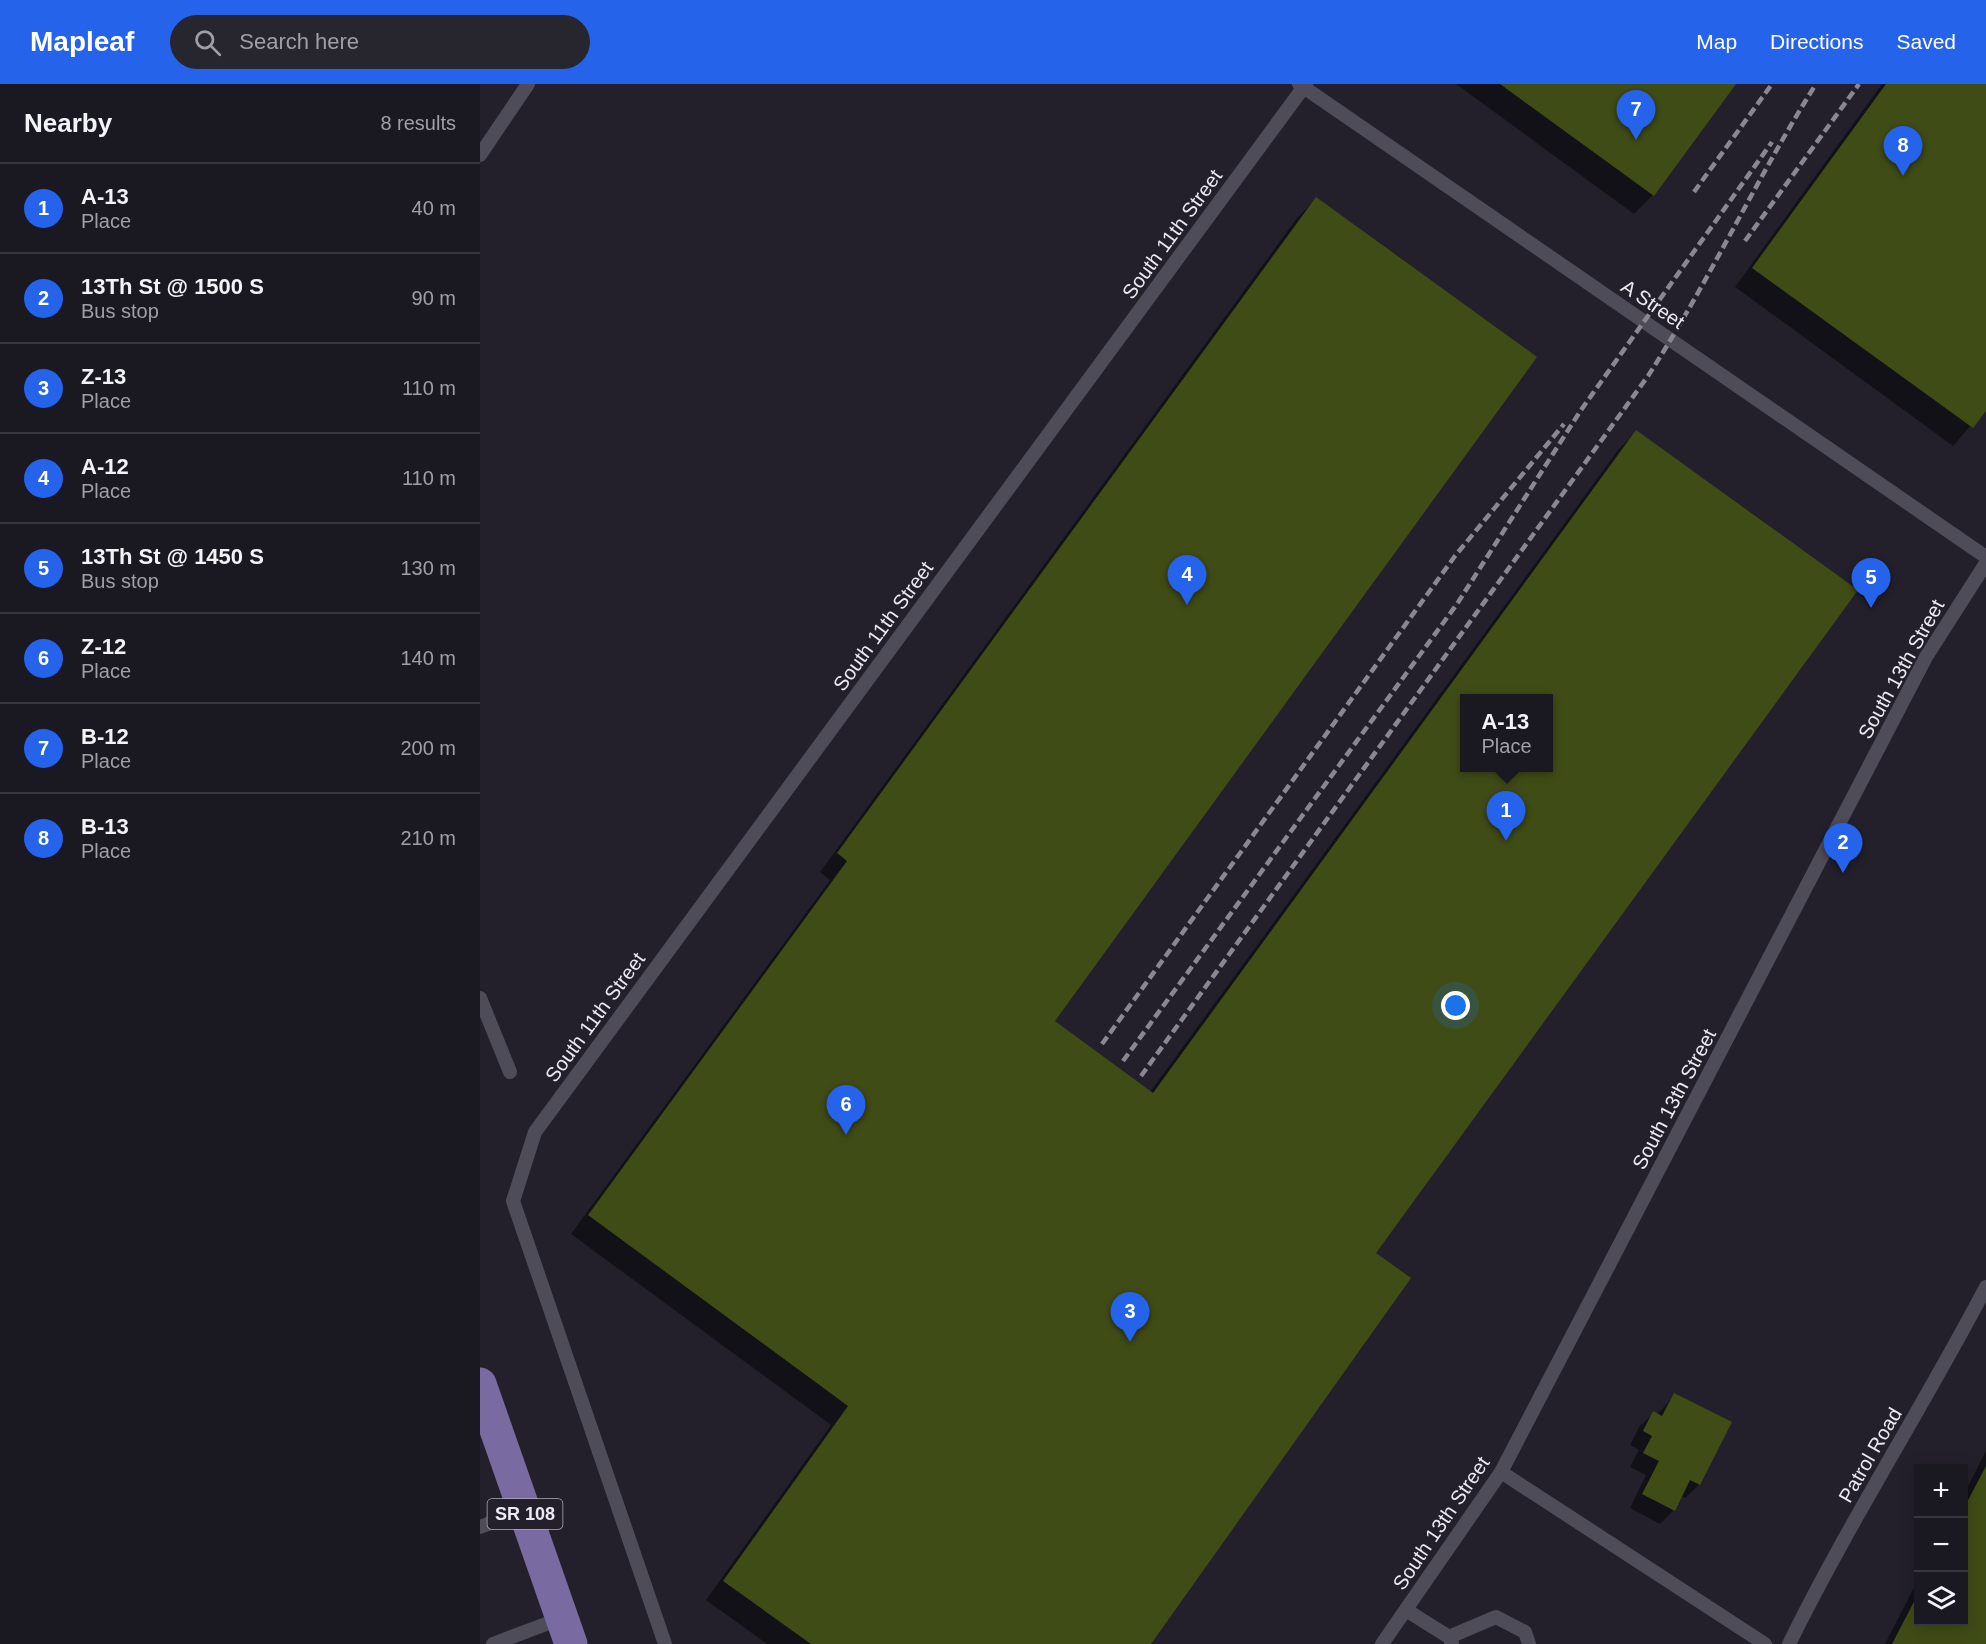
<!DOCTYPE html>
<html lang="en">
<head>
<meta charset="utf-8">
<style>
  :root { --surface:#1a1821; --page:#27252e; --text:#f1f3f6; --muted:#9fa0a5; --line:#38373f; --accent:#2563eb }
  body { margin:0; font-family:Arial,sans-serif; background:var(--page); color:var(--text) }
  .controls { position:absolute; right:18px; bottom:18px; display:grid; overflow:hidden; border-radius:0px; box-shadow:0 3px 15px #0003 }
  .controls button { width:54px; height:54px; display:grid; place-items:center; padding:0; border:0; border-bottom:2px solid var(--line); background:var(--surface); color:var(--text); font:30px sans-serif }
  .you { position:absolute; left:976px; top:922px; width:21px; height:21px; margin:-15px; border:4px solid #fff; border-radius:50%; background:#1a73e8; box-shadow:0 0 0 9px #1a73e833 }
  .badge { display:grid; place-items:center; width:39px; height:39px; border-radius:50%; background:var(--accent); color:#fff; font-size:20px; font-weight:700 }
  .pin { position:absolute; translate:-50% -50px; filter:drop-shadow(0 2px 3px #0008) }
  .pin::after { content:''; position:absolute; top:32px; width:21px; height:18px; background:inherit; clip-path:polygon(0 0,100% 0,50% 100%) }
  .popup { position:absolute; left:980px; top:610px; width:93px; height:78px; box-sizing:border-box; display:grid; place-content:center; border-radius:0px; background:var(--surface); filter:drop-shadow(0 2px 4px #0005); font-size:20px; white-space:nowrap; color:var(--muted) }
  .popup b { font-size:22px; color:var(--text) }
  .popup::after { content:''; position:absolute; left:50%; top:100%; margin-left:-12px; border:12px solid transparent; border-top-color:var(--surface) }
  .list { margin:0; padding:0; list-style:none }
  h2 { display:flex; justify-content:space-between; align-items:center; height:78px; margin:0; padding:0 24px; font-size:26px }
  h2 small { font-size:20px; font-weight:400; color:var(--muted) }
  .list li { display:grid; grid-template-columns:39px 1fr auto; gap:18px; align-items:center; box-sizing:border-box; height:90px; padding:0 24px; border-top:2px solid var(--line) }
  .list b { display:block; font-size:22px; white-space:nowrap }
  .list p { margin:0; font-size:20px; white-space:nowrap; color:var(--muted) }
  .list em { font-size:20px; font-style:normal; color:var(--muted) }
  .icon { flex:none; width:33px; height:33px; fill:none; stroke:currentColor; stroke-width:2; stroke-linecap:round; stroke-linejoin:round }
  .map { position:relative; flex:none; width:1506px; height:1560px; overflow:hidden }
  header { display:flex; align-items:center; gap:36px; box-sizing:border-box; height:84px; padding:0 30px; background:var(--accent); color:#fff }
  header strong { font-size:28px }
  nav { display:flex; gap:33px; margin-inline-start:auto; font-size:21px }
  .search { width:420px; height:54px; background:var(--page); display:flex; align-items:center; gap:15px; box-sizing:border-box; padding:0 21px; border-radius:33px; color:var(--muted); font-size:22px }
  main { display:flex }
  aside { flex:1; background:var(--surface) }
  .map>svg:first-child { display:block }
</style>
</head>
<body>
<header>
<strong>Mapleaf</strong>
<div class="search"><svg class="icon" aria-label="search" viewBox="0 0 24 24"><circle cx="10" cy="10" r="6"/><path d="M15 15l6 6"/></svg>Search here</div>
<nav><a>Map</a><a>Directions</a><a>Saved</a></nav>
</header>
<main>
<aside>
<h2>Nearby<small>8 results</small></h2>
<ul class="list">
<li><span class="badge">1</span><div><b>A-13</b><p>Place</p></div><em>40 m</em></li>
<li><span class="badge">2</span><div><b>13Th St @ 1500 S</b><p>Bus stop</p></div><em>90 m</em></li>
<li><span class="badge">3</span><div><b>Z-13</b><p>Place</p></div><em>110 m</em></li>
<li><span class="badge">4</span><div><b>A-12</b><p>Place</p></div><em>110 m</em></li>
<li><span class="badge">5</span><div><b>13Th St @ 1450 S</b><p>Bus stop</p></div><em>130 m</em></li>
<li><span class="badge">6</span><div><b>Z-12</b><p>Place</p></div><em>140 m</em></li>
<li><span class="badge">7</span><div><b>B-12</b><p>Place</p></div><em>200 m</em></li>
<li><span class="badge">8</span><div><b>B-13</b><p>Place</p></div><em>210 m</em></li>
</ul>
</aside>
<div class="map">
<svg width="1506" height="1560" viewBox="0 0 1506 1560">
  <rect width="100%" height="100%" fill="#23202c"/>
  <g fill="#0007" fill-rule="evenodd">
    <polygon points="976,0 1254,0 1173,111 1154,130"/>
    <polygon points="1402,0 1506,0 1506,324 1473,362 1255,203"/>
    <path d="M836,115L573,937L670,1008L1138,366L1156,348L1376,506L894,1170L669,1560H287L226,1516L351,1341L91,1150L350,796L340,788L817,134ZM984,614H1068V684H984Z"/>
    <polygon points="1194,1311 1219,1401 1205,1414 1201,1412 1194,1426 1180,1440 1150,1424 1166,1391 1150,1383 1159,1366 1150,1361 1159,1343 1173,1329 1177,1331"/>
    <polygon points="1506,1367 1506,1560 1405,1560 1438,1496 1438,1538 1484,1538 1484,1410"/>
  </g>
  <g fill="#404c16" fill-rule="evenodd">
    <polygon points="1020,0 1256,0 1174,112"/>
    <polygon points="1406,0 1506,0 1506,327 1493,344 1272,184"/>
    <path d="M836,113L1057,273L575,937L673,1009L1156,346L1378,506L896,1169L931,1194L671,1560H331L243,1497L368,1322L108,1131L367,777L357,769ZM984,614H1068V684H984Z"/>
    <polygon points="1194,1309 1252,1338 1220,1401 1210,1396 1195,1427 1162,1410 1179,1377 1163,1369 1172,1352 1163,1347 1173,1327 1182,1332"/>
    <polygon points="1506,1382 1506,1560 1412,1560 1438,1510 1438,1538 1484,1538 1484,1424"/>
  </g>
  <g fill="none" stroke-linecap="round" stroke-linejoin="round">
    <g stroke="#4f4c59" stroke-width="14">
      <polyline points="819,0 1506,473"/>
      <polyline points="0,71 48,0"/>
      <polyline points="0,914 30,988"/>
      <polyline points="1021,1388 1285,1560"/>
      <polyline points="0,1443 44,1426"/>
      <polyline points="926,1526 969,1553 972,1560"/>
      <polyline points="969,1553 1016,1533 1045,1548 1049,1560"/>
      <polyline points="13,1560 82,1534"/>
      <polyline points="185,1560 33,1117 55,1048 826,0"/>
      <polyline points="902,1560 1021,1388 1446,573 1506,479"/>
      <path d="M1309,1560C1369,1438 1443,1323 1506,1203"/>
    </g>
    <polyline stroke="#796aa2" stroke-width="33" points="0,1300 91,1560"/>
    <g stroke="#8a8791" stroke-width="4.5" stroke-dasharray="9 4.5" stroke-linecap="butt">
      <polyline points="1214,108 1292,0"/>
      <polyline points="1265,157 1379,0"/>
      <polyline points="622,960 975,472 1084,340"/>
      <polyline points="643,977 977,520 1101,326 1292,58"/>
      <path d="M661,992L1168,292C1229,198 1276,95 1336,0"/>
    </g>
  </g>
  <g text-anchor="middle" stroke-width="4.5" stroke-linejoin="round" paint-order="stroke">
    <rect fill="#23202c" stroke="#afadb6" stroke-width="1.5" x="7.5" y="1415" width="75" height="30" rx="4.5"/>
    <g font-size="18" font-weight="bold" fill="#ebe9f1">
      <text x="45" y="1436">SR 108</text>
    </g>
    <g font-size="20" fill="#ebe9f1" stroke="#23202c">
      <text transform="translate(692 150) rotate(-54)" y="7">South 11th Street</text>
      <text transform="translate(1173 220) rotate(34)" y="7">A Street</text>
      <text transform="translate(403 542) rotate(-54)" y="7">South 11th Street</text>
      <text transform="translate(1421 585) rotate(-61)" y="7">South 13th Street</text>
      <text transform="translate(115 933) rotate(-54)" y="7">South 11th Street</text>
      <text transform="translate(1194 1015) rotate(-62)" y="7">South 13th Street</text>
      <text transform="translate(1390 1371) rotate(-60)" y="7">Patrol Road</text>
      <text transform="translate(961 1439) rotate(-56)" y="7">South 13th Street</text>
    </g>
  </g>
</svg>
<div class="controls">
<button>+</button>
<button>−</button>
<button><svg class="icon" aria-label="layers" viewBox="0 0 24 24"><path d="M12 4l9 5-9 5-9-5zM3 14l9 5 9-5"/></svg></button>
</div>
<div class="you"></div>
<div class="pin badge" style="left:1026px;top:757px">1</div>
<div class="popup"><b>A-13</b>Place</div>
<div class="pin badge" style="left:1363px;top:789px">2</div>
<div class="pin badge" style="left:650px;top:1258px">3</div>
<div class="pin badge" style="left:707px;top:521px">4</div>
<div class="pin badge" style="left:1391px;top:524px">5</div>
<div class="pin badge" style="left:366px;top:1051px">6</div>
<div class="pin badge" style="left:1156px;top:56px">7</div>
<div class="pin badge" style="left:1423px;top:92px">8</div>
</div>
</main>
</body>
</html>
